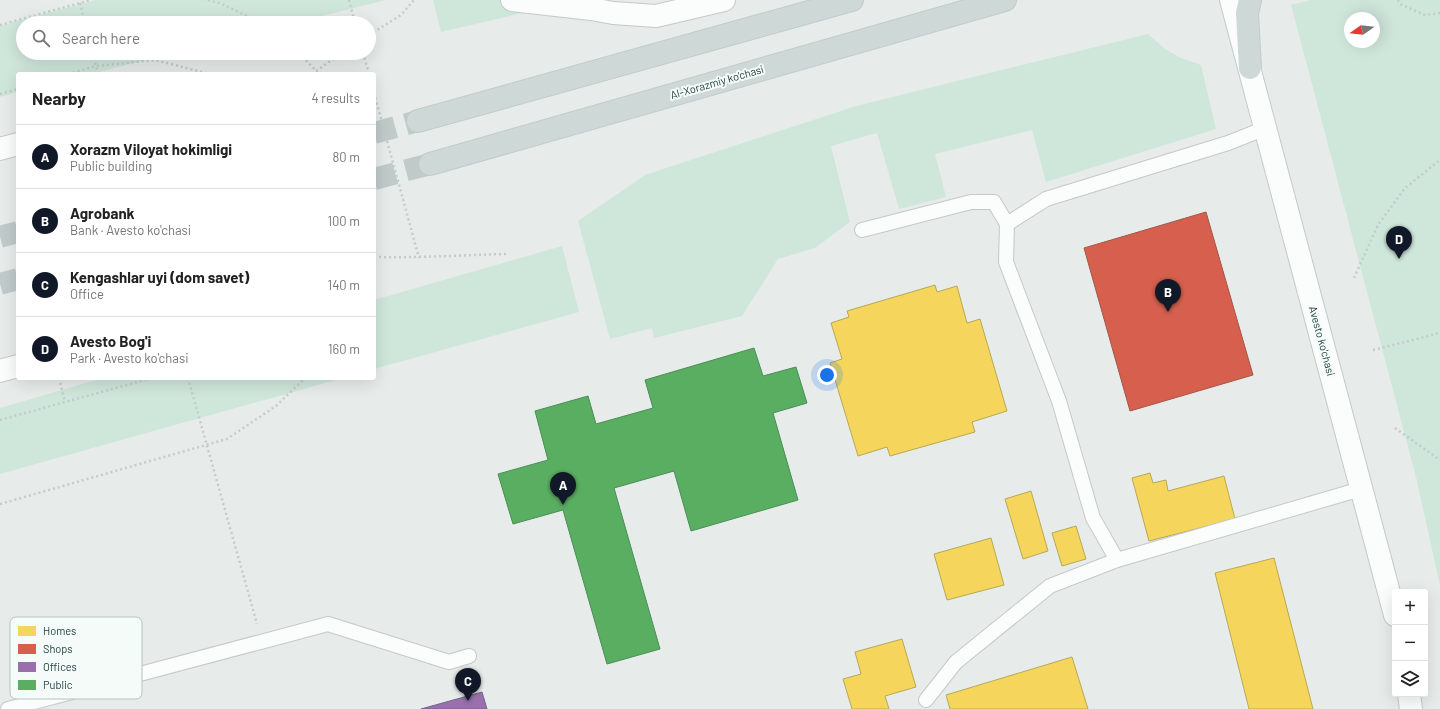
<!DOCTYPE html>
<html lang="en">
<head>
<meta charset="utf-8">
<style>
  :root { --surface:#fff; --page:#f2f2f2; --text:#222; --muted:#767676; --line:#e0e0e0; --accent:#111827 }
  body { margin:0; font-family:Barlow,sans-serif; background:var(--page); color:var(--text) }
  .controls { position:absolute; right:12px; bottom:12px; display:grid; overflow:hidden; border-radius:4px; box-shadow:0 4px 16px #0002 }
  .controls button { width:36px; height:36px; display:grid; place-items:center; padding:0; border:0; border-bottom:1px solid var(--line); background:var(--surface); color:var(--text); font:20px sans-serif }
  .compass { position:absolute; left:1344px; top:12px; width:36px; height:36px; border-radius:50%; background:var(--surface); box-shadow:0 4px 16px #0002; rotate:256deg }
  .you { position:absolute; left:827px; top:375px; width:14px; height:14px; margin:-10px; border:3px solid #fff; border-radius:50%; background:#1a73e8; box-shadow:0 0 0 6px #1a73e833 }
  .badge { display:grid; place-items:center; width:26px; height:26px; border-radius:50%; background:var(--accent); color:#fff; font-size:13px; font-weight:700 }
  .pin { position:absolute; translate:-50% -33px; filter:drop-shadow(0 1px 2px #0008) }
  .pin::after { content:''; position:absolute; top:21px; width:14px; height:12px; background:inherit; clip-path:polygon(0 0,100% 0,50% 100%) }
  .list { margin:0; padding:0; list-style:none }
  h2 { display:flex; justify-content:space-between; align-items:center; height:52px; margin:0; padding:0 16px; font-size:17px }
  h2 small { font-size:13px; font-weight:400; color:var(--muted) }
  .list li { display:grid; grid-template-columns:26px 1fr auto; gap:12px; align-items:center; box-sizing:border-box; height:64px; padding:0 16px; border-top:1px solid var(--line) }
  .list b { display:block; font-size:15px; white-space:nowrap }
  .list p { margin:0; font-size:13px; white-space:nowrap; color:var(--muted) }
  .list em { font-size:13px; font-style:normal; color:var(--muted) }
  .icon { flex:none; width:22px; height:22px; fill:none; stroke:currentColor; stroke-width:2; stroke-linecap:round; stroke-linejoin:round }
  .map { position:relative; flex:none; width:1440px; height:709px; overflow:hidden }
  .search { position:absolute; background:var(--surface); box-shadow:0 4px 16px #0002; left:16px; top:16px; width:360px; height:44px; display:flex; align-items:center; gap:10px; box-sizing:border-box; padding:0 14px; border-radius:22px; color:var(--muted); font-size:15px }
  .panel { position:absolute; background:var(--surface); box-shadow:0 4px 16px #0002; left:16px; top:72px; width:360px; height:308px; border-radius:4px }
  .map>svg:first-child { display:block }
</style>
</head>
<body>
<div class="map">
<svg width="1440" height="709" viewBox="0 0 1440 709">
  <rect width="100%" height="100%" fill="#e7eceb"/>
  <g fill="#cfe6da" fill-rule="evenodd">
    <polygon points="96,0 386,0 294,23 23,23 23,53 174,53 91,74 18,74 18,92 0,97 0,26"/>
    <polygon points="433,0 579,0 441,32"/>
    <path d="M1310,0H1440V585L1416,477L1291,5ZM1350,18H1374V42H1350Z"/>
    <polygon points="1148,34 1165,49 1181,58 1201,65 1216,129 1046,182 1032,130 935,154 946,197 899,209 877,133 831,146 850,222 815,248 778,259 742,316 654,338 652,328 610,339 578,221 645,175 856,106"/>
    <polygon points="562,246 579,312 374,369 374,300"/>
    <polygon points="103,378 343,378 0,474 0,408"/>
  </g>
  <g fill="#f6d55c" stroke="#b6a954">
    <polygon points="935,285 937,292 957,286 967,323 980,319 1007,411 972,422 975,432 890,456 887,447 858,456 830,363 842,359 831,323 849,317 847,311"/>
    <polygon points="1150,473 1153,483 1166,480 1168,491 1224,476 1235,519 1149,541 1132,478"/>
    <polygon points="1031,491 1048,551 1023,559 1005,499"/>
    <polygon points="1076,526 1086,559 1062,566 1052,533"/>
    <polygon points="991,538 1004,585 947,600 934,554"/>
    <polygon points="1274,558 1313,709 1249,709 1215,573"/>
    <polygon points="902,639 916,687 885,696 889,709 852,709 843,679 861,674 855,652"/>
    <polygon points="1072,657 1088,709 950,709 946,695"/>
  </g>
  <polygon fill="#d6604d" stroke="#a05749" points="1206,212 1253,375 1130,411 1084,248"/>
  <polygon fill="#9970ab" stroke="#75628b" points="482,692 487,709 421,709"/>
  <polygon fill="#5aae61" stroke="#498e57" points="754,348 763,376 796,367 807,403 773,413 798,500 691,531 674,471 614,488 660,649 607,664 563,510 513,524 498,474 548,460 535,411 588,396 596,424 653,408 645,380"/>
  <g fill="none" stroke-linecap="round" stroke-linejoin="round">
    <g stroke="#bfcac9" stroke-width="22" stroke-dasharray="22 11" stroke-linecap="butt">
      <polyline points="374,133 418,121"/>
      <polyline points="374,179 430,164"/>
      <polyline points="0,237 18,232"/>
      <polyline points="0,284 18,279"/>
    </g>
    <g stroke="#c4c9c8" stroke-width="16">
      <g id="lane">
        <polyline points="862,230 971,202 994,202 1007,224"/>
        <polyline points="1117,560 1093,518 1059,401 1006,262 1007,224 1046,199 1228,143 1266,128"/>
        <polyline points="926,700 956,662 1050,586 1117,560 1361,489"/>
        <polyline points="8,709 328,624 449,662 469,656"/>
      </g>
    </g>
    <g stroke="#c4c9c8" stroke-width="24">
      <g id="street">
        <polyline points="512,0 591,9 613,13 656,16 724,0"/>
        <polyline points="0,149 18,144"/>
        <polyline points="0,371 18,366"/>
      </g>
    </g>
    <g stroke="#c2cac9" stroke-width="24">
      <g id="secondary">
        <polyline points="1231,0 1395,615"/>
        <polyline points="1409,694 1411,709"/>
      </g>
    </g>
    <g stroke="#c1cbca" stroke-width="24">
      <g id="primary">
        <polyline points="1250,0 1247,13 1250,68"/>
        <polyline points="418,121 852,0"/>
        <polyline points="430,164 1005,0"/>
      </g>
    </g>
    <g stroke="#c2cccb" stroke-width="2.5" stroke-dasharray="2 3" stroke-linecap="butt">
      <polyline points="208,0 222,4 262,23"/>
      <polyline points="349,0 355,23"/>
      <polyline points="1398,0 1400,4 1425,15 1440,13"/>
      <polyline points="80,3 85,23"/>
      <polyline points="0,25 91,0"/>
      <polyline points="369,35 401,15 414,0"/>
      <polyline points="93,53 98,74"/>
      <polyline points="299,53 319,74"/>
      <polyline points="363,53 369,74"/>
      <polyline points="316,71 342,53"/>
      <polyline points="68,74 96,66 155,60 210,74"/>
      <polyline points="374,93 419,258"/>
      <polyline points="0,94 18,89"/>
      <path d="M374,257C419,258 463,255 507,254"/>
      <polyline points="1354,278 1378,225 1405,188 1440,160"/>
      <polyline points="1373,350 1440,333"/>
      <polyline points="59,378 65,402"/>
      <polyline points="188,378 257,624"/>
      <polyline points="0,420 152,378"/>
      <polyline points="1395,428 1440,460"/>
      <polyline points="0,504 227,439 276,406 305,378"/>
    </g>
    <use href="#lane" stroke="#fbfcfc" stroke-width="14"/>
    <use href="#street" stroke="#fbfcfc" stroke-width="22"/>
    <use href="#secondary" stroke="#fbfcfc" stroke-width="22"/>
    <use href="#primary" stroke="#ced8d7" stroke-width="22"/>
  </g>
  <g text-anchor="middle" stroke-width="4" stroke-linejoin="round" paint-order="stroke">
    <g font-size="11" fill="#214340" stroke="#f5fbf9">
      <text transform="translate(717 82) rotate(-16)" y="4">Al-Xorazmiy ko’chasi</text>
      <text transform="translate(1322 341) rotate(75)" y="4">Avesto ko'chasi</text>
    </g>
  </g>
  <rect x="10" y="617" width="132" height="82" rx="6" fill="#f5fbf9" stroke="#b5c4c2" stroke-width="1"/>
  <rect x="18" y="626" width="18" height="10" fill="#f6d55c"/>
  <rect x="18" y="644" width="18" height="10" fill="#d6604d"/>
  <rect x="18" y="662" width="18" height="10" fill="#9970ab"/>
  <rect x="18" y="680" width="18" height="10" fill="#5aae61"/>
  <g font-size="11" fill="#214340">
    <text x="43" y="635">Homes</text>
    <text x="43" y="653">Shops</text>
    <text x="43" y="671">Offices</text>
    <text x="43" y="689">Public</text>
  </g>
</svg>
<div class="controls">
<button>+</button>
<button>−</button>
<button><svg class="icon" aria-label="layers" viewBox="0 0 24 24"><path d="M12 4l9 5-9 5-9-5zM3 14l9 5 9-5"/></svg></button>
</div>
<svg class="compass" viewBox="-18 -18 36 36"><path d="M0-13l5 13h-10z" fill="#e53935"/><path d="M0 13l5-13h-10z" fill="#767676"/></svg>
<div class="you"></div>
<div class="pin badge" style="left:563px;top:505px">A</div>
<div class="pin badge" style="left:1168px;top:312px">B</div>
<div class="pin badge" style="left:468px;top:701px">C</div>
<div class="pin badge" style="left:1399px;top:259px">D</div>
<div class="search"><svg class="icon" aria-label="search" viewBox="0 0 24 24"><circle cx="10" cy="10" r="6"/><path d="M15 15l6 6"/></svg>Search here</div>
<section class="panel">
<h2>Nearby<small>4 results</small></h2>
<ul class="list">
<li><span class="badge">A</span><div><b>Xorazm Viloyat hokimligi</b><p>Public building</p></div><em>80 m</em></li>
<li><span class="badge">B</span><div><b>Agrobank</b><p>Bank · Avesto ko'chasi</p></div><em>100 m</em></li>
<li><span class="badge">C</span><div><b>Kengashlar uyi (dom savet)</b><p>Office</p></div><em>140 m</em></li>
<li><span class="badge">D</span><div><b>Avesto Bog'i</b><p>Park · Avesto ko'chasi</p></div><em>160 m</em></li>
</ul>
</section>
</div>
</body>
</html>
